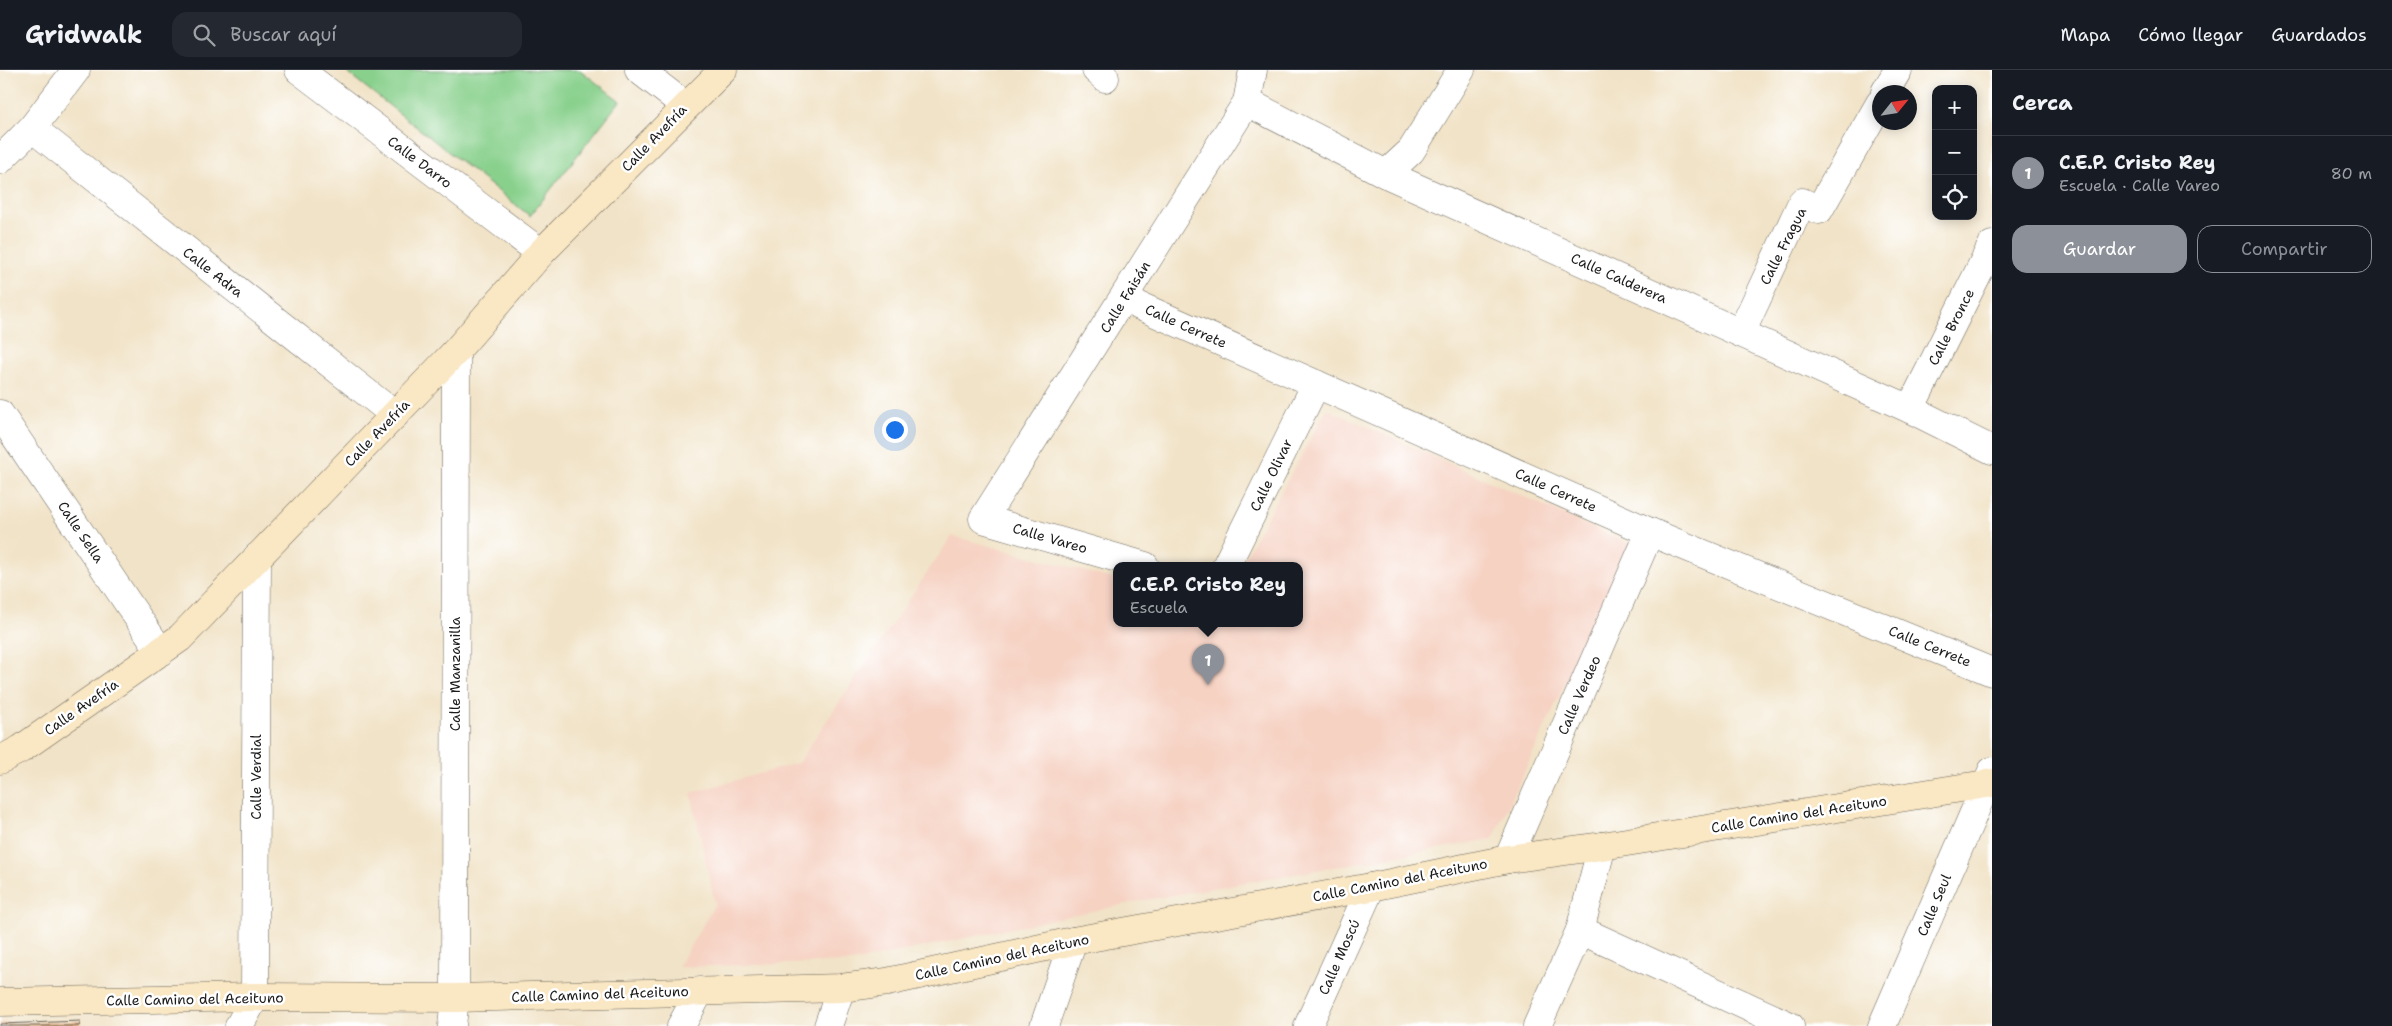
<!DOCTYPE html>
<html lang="es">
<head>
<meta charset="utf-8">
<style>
  :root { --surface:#171b24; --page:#242831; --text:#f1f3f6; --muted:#9ea1a6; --line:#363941; --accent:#8c9099 }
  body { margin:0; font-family:"Shantell Sans",sans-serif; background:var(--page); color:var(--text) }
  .controls { position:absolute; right:15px; top:15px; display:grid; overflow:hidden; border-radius:10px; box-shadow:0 2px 12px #0003 }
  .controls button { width:45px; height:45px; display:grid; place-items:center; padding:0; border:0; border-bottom:1px solid var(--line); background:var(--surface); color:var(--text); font:25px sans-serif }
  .compass { position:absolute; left:1872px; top:15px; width:45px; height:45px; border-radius:50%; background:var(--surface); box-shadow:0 2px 12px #0003; rotate:60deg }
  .you { position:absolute; left:894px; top:359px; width:18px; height:18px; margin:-12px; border:4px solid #fff; border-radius:50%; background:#1a73e8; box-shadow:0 0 0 8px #1a73e833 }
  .badge { display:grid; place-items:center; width:32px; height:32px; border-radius:50%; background:var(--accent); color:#fff; font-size:16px; font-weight:700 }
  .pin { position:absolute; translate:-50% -41px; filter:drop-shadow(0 1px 2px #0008) }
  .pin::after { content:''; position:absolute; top:26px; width:18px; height:15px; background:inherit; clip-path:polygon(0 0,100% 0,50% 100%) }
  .popup { position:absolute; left:1113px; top:492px; width:190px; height:65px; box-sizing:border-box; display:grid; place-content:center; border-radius:10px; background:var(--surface); filter:drop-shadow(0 1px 4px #0005); font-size:16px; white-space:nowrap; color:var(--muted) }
  .popup b { font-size:19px; color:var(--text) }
  .popup::after { content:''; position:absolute; left:50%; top:100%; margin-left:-10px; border:10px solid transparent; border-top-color:var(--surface) }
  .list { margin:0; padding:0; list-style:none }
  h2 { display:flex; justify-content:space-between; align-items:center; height:65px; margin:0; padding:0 20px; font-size:21px }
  h2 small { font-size:16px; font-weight:400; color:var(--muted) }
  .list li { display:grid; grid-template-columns:32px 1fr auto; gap:15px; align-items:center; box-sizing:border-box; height:75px; padding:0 20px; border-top:1px solid var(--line) }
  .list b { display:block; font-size:19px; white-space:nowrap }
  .list p { margin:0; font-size:16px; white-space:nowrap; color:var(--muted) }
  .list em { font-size:16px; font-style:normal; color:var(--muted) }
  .actions { display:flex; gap:10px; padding:15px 20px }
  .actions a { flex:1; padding:11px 0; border:1px solid var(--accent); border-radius:15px; text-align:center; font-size:18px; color:var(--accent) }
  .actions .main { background:var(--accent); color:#fff }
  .icon { flex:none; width:28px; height:28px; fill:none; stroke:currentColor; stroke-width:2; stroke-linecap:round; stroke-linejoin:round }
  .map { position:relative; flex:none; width:1992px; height:956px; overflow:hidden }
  header { display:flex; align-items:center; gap:30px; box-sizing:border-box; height:70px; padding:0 25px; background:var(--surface); border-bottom:1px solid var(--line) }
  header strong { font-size:24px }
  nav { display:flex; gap:28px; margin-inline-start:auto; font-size:18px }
  .search { width:350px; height:45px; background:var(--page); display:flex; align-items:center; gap:12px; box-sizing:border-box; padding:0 18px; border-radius:15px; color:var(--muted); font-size:19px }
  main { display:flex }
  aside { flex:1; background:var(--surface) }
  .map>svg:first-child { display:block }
</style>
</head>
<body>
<header>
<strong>Gridwalk</strong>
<div class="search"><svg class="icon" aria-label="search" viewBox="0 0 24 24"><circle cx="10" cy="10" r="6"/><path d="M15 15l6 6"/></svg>Buscar aquí</div>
<nav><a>Mapa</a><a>Cómo llegar</a><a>Guardados</a></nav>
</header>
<main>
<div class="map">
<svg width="1992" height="956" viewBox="0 0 1992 956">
  <rect width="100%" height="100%" fill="#fff"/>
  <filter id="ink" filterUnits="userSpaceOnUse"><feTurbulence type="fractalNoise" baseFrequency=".02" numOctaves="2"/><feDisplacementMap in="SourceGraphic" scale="10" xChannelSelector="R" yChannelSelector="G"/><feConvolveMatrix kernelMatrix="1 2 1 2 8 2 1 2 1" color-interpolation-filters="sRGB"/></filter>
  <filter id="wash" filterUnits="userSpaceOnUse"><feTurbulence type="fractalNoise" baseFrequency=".0096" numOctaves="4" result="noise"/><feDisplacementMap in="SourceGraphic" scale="20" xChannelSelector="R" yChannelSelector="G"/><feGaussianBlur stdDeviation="1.12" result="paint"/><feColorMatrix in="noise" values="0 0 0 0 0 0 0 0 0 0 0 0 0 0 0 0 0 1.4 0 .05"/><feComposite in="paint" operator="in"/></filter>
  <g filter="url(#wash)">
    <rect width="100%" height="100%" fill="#f1e3c7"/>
    <polygon fill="#f6d2c3" points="1327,339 1630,474 1493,769 1140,831 852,892 678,897 715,834 691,723 798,693 952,466 1117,510 1117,554 1299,554 1299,496 1240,496"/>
    <polygon fill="#88d08c" stroke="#527654" points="344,0 580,0 620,31 530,146"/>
    <g id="blocks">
      <polygon fill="#db9f6a" points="81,951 79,956 0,956 0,954"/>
    </g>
  </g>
  <g filter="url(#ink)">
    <use href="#blocks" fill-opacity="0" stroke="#676258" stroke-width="1"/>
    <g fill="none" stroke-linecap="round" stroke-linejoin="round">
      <g stroke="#676258" stroke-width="29">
        <g id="street">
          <polyline points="299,0 541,183"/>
          <polyline points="639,0 686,36"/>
          <polyline points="1096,0 1105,8"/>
          <polyline points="1885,22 1898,0"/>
          <polyline points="1247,32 1386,104 1910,339 1992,380"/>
          <polyline points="32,58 395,345"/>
          <polyline points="0,90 32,58 76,0"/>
          <polyline points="1386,104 1411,81 1461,0"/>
          <polyline points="1124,229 1650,462 1992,602"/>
          <polyline points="1741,263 1802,132 1819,140 1880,33"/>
          <polyline points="1910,339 1992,175"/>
          <polyline points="0,344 161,582"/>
          <polyline points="1145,496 983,449 1247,32 1253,0"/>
          <polyline points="1226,496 1316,314"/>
          <polyline points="1508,789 1650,462"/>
          <polyline points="1580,860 1790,956"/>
          <polyline points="239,956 255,927 257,487"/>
          <polyline points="452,956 455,928 456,281"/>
          <polyline points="681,956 700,921"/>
          <polyline points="828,956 841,918"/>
          <polyline points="1044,956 1073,871"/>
          <polyline points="1308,956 1371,817"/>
          <polyline points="1537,956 1580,860 1602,776"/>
          <polyline points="1882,956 1992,701"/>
        </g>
      </g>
      <g stroke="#676258" stroke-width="29">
        <g id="secondary">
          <polyline points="0,690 21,679 180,568 456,281 541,183 723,0"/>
          <polyline points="0,932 255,927 455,928 841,918 887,912 1073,871 1371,817 1508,789 1602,776 1992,713"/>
        </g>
      </g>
      <use href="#street" stroke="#fff" stroke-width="28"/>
      <use href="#secondary" stroke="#fae7c3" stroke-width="28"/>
    </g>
  </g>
  <g text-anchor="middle" stroke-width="5" stroke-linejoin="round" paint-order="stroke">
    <g font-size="14" fill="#1c1c1c" stroke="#fff">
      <text transform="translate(654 68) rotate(-46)" y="5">Calle Avefría</text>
      <text transform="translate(420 92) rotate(37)" y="5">Calle Darro</text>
      <text transform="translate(1783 176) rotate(-63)" y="5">Calle Fragua</text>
      <text transform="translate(213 202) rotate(38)" y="5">Calle Adra</text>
      <text transform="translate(1619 208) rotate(24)" y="5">Calle Calderera</text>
      <text transform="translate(1125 227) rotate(-58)" y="5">Calle Faisán</text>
      <text transform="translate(1186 256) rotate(24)" y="5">Calle Cerrete</text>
      <text transform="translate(1951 257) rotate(-63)" y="5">Calle Bronce</text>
      <text transform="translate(377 363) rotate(-46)" y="5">Calle Avefría</text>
      <text transform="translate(1271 405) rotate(-64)" y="5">Calle Olivar</text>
      <text transform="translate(1556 420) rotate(24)" y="5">Calle Cerrete</text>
      <text transform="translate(81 462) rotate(56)" y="5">Calle Sella</text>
      <text transform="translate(1050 468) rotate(16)" y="5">Calle Vareo</text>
      <text transform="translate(1930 576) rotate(22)" y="5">Calle Cerrete</text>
      <text transform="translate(455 604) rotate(-90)" y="5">Calle Manzanilla</text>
      <text transform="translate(1579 625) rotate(-66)" y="5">Calle Verdeo</text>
      <text transform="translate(81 637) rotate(-35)" y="5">Calle Avefría</text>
      <text transform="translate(256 707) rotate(-90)" y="5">Calle Verdial</text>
      <text transform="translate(1799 744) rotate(-9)" y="5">Calle Camino del Aceituno</text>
      <text transform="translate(1400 810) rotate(-11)" y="5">Calle Camino del Aceituno</text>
      <text transform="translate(1934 835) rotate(-67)" y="5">Calle Seul</text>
      <text transform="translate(1002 887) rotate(-12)" y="5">Calle Camino del Aceituno</text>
      <text transform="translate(1339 887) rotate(-66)" y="5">Calle Moscú</text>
      <text transform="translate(600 924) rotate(-2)" y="5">Calle Camino del Aceituno</text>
      <text transform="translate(195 929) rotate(-1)" y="5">Calle Camino del Aceituno</text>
    </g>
  </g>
</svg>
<div class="controls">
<button>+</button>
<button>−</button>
<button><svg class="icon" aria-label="locate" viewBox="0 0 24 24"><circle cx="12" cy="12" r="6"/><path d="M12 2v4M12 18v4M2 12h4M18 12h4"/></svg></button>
</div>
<svg class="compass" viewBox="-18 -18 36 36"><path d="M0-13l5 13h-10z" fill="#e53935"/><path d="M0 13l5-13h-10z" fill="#9ea1a6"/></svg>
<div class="you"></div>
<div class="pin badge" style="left:1208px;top:615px">1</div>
<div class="popup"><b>C.E.P. Cristo Rey</b>Escuela</div>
</div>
<aside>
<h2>Cerca<small></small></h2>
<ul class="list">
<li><span class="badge">1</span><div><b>C.E.P. Cristo Rey</b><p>Escuela · Calle Vareo</p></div><em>80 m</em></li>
</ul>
<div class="actions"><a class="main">Guardar</a><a>Compartir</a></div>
</aside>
</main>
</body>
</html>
